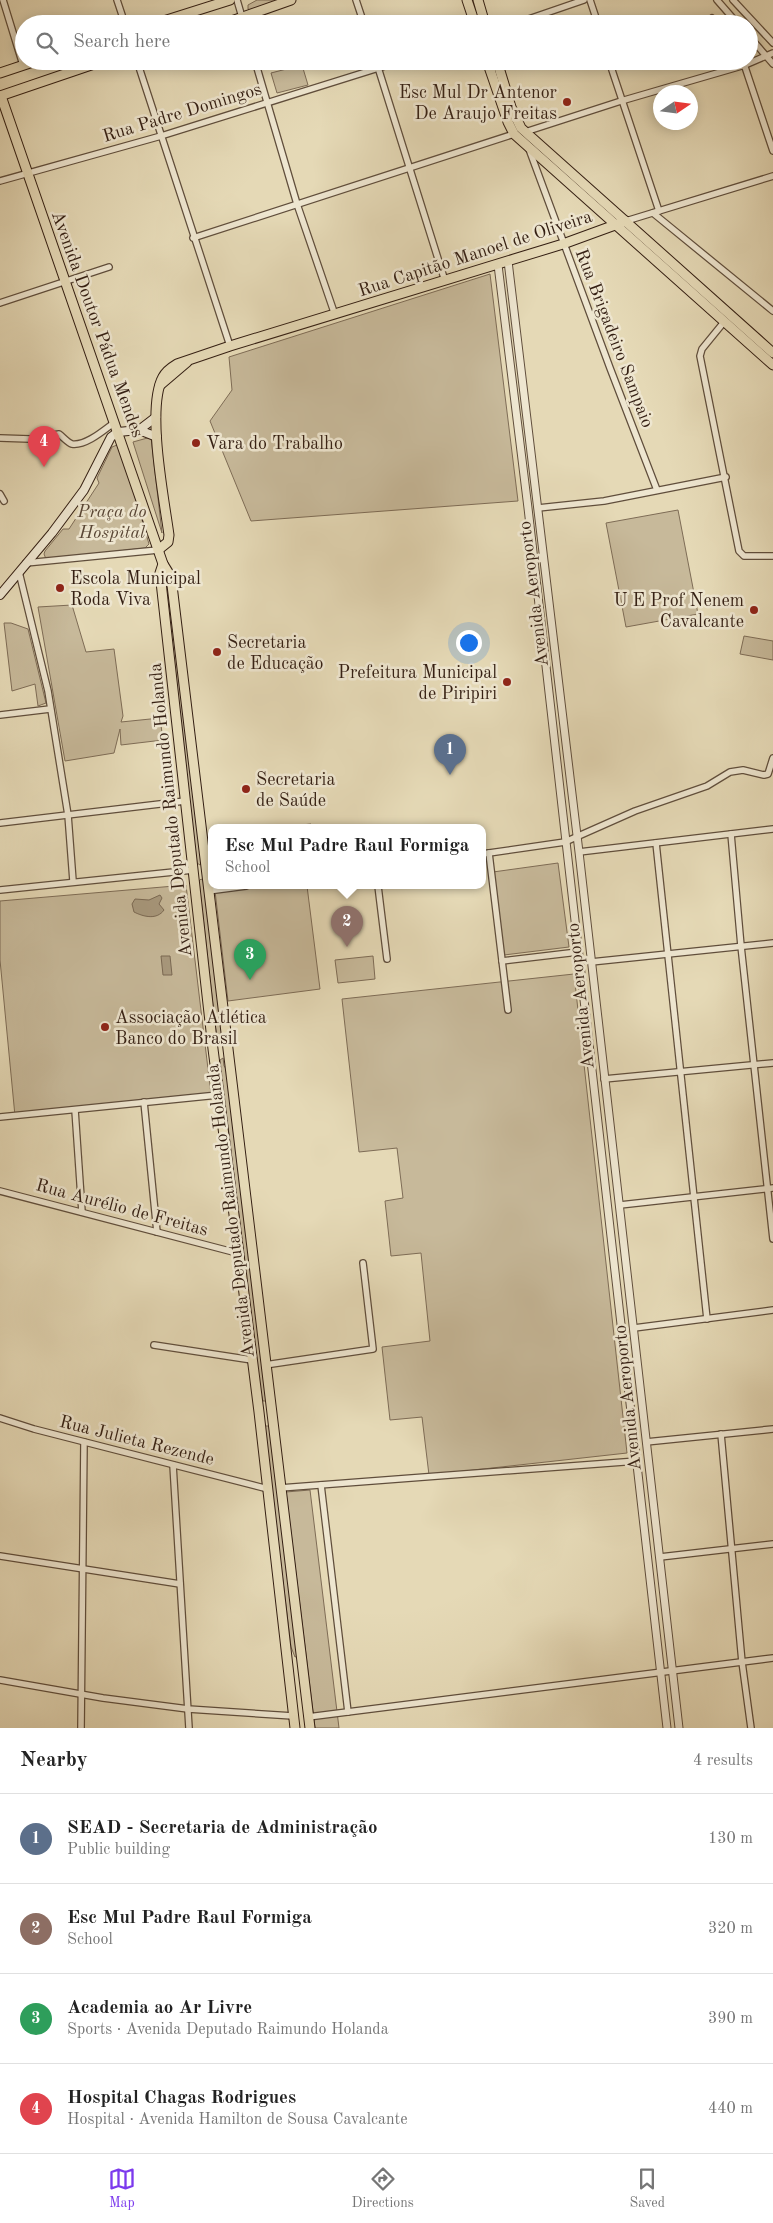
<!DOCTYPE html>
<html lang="en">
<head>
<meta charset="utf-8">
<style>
  :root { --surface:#fff; --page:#f6f6f6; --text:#222; --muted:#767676; --line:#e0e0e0; --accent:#7c3aed }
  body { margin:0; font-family:"Old Standard TT",serif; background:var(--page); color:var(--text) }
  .compass { position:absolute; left:653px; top:85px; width:45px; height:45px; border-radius:50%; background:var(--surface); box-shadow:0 2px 12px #0003; rotate:77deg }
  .you { position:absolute; left:468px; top:642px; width:18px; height:18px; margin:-12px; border:4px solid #fff; border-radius:50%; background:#1a73e8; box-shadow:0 0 0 8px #1a73e833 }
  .badge { display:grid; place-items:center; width:32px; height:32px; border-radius:50%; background:var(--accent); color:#fff; font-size:16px; font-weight:700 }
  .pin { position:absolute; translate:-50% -41px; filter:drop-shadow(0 1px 2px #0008) }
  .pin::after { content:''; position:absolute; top:26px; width:18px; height:15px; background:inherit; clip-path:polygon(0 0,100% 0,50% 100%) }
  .popup { position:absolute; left:208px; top:824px; width:278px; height:65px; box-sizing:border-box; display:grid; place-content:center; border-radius:10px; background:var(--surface); filter:drop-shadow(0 1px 4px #0005); font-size:16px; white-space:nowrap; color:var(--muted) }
  .popup b { font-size:19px; color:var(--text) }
  .popup::after { content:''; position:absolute; left:50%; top:100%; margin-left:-10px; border:10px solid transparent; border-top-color:var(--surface) }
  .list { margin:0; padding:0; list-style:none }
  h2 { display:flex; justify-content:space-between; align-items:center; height:65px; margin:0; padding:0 20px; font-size:21px }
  h2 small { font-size:16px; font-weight:400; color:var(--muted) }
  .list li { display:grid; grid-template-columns:32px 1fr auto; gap:15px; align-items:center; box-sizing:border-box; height:90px; padding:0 20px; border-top:1px solid var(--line) }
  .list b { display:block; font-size:19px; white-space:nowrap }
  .list p { margin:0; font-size:16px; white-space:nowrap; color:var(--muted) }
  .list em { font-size:16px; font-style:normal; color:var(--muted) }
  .icon { flex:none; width:28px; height:28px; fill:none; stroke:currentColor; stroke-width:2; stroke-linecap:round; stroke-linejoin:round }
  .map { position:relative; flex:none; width:773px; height:1728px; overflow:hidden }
  .search { position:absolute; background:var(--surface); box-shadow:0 2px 12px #0003; left:15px; right:15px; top:15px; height:55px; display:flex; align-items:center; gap:12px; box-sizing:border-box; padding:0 18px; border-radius:28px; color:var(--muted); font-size:19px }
  .sheet { height:425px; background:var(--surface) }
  nav { display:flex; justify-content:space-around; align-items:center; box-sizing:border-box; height:70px; border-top:1px solid var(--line); background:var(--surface); font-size:14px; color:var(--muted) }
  nav a { display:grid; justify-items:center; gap:2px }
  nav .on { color:var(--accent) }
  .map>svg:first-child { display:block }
</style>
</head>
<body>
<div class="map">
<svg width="773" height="1728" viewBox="0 0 773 1728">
  <rect width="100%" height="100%" fill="#e5d9b6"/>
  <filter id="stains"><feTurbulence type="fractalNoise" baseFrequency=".004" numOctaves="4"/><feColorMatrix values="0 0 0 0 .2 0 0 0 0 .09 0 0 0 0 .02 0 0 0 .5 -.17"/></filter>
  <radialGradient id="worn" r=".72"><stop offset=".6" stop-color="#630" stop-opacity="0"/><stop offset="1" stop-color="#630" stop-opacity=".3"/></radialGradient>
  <g fill="#c7b99a" stroke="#7e6c56">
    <polygon points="257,0 285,0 252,11 248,9 248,5"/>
    <polygon points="302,65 308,85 277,93 271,73"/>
    <polygon points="490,274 518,501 251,521 210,421 232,390 229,357"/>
    <polygon points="151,437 162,533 133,442"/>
    <polygon points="117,445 121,448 149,544 145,548 46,559 44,554 45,551 63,529 69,529 99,483 97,478 112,447"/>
    <polygon points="678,510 698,614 626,627 606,523"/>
    <polygon points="165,576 168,578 202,862 200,865 197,863 163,579"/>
    <polygon points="72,605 86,652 114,649 123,716 121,722 160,718 163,740 121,745 120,729 114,753 65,761 38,607"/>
    <polygon points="4,623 11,623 28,629 46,703 38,706 35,684 12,691"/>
    <polygon points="744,636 773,641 773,660 740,654"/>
    <polygon points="311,824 312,828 272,828"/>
    <polygon points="558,863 569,947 504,955 493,872"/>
    <polygon points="201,879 204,881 224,1044 221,1045 216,1032 199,881"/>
    <polygon points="186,885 211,1094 15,1116 0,960 0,901"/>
    <polygon points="261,886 307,886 320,989 228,1001 215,891"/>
    <polygon points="373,956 375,979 338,983 335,960"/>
    <polygon points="574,974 627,1453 429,1475 422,1417 390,1420 382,1347 430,1341 421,1253 391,1256 385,1201 403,1198 397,1148 359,1152 342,999"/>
    <polygon points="223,1058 224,1066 227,1070 266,1401 263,1401 260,1390 220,1060"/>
    <polygon points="264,1426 269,1426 298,1656 295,1657 291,1647"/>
    <polygon points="310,1490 339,1728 315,1728 286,1492"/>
  </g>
  <g fill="#a99a7f" stroke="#7a6954">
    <path d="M160,895L162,898L159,904L164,910C157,920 144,917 134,912L132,904L135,899L149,900Z"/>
    <polygon points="161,956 170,956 172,975 163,975"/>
  </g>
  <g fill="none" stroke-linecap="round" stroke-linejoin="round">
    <g stroke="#604e3c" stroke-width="8">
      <g id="minor">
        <polyline points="3,0 23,65"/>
        <polyline points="117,0 125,24"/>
        <polyline points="237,0 244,24"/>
        <polyline points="356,0 364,24"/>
        <polyline points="590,0 598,24"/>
        <polyline points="717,0 738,24"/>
        <polyline points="733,0 773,43"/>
        <polyline points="712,18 717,24"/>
        <polyline points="514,24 584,0"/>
        <polyline points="749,36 773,64"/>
        <polyline points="137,61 230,346"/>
        <polyline points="255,61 297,204 335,315"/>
        <polyline points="376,61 445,281"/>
        <polyline points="609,61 659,211"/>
        <polyline points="743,61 773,151"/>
        <polyline points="525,132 621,101 745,65 773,53"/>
        <polyline points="529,149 610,368 657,490"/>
        <polyline points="0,181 161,136 401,61"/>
        <polyline points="653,213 773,311"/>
        <polyline points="626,221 773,176"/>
        <polyline points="193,238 514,134"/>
        <polyline points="0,303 109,267"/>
        <polyline points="724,322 702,349 700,356 739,551 744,556 773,556"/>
        <path d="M0,438L30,439L59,434C63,437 68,443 72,444C86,446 104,430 115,422"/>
        <polyline points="0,494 4,501"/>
        <polyline points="538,508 604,501 726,477"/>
        <polyline points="26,563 158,550"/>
        <polyline points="19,572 48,691 68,815 73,881"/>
        <polyline points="0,715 50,709"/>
        <polyline points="0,823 185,801"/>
        <polyline points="731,834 741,946 773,1239"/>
        <polyline points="656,843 707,1319"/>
        <polyline points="579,852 773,829"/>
        <polyline points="489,853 508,1010"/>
        <polyline points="482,854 565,842 635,811 707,786 730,772 743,770 764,775 768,774 773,758"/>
        <polyline points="378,886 387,959"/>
        <polyline points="0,890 193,870"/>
        <polyline points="208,891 246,886"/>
        <polyline points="502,961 578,952"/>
        <polyline points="591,962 773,943"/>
        <polyline points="604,1079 773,1063"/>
        <polyline points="144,1102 157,1232"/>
        <polyline points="75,1110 82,1212"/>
        <polyline points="0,1117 218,1095"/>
        <polyline points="0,1191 237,1253"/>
        <polyline points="620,1205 773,1188"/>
        <polyline points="634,1328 773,1310"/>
        <polyline points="154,1345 252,1360"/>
        <polyline points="265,1365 373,1349 363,1263"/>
        <polyline points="0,1418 34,1429 268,1489"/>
        <polyline points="721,1434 742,1662 751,1728"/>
        <polyline points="646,1442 773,1429"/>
        <polyline points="173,1465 189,1728"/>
        <polyline points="321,1485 348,1712"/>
        <polyline points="280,1488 637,1461"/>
        <polyline points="0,1556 180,1584"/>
        <polyline points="660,1557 773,1544"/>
        <polyline points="0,1680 103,1698 188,1709 293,1716"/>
        <polyline points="308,1717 773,1658"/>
        <polyline points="81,1728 84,1442"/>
      </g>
    </g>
    <g stroke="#604e3c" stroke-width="9">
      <g id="tertiary">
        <polyline points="508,261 579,852 679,1728"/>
        <polyline points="498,265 528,508 667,1728"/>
      </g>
    </g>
    <g stroke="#341f13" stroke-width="10">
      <g id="secondary">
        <polyline points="139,430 157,437"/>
        <polyline points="0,595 52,533 84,490 111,437 118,432 139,430 156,417"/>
      </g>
    </g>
    <g stroke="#341f13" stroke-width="11">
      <g id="primary">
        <polyline points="467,0 475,24"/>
        <polyline points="478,0 485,24"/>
        <polyline points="154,24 230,0"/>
        <polyline points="223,24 291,0"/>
        <polyline points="487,61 508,122 514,134 773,365"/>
        <polyline points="497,61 511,107 521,128 773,353"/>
        <polyline points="0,73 36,61"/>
        <polyline points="0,96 103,61"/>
        <polyline points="1,96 163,564 171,577 310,1728"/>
        <polyline points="160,385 187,362"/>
        <path d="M158,550L168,542L169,535C164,498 146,408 163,377C166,371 172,367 177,364L230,346L563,244L626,221"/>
        <polyline points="163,564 160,573 213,1049 259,1412 295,1728"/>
      </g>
    </g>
    <use href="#minor" stroke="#eee6d0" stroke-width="5.5"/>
    <use href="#tertiary" stroke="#eee6d0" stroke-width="7"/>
    <use href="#secondary" stroke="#eee6d0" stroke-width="8"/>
    <use href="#primary" stroke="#e5d9b6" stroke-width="9"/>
  </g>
  <g fill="#8f2418" stroke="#eee6d0" stroke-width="2">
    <circle cx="567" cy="102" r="5"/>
    <circle cx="196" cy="443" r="5"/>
    <circle cx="60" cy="588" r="5"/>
    <circle cx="754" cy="610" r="5"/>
    <circle cx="217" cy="652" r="5"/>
    <circle cx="507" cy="682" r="5"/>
    <circle cx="246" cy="789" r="5"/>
    <circle cx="105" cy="1027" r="5"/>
  </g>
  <g text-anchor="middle" stroke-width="5" stroke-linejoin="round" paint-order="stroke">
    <g font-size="18" fill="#341f13" stroke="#eee6d0" text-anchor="start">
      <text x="557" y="98" text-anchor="end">Esc Mul Dr Antenor<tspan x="557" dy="21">De Araujo Freitas</tspan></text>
      <text x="206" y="449">Vara do Trabalho</text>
      <text x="70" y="584">Escola Municipal<tspan x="70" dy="21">Roda Viva</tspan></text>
      <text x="744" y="606" text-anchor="end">U E Prof Nenem<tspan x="744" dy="21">Cavalcante</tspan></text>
      <text x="227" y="648">Secretaria<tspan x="227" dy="21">de Educação</tspan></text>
      <text x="497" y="678" text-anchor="end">Prefeitura Municipal<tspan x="497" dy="21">de Piripiri</tspan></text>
      <text x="256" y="785">Secretaria<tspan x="256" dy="21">de Saúde</tspan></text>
      <text x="115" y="1023">Associação Atlética<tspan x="115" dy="21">Banco do Brasil</tspan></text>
    </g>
    <g font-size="18" fill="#341f13" stroke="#eee6d0">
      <text transform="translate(182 112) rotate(-17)" y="6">Rua Padre Domingos</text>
      <text transform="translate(475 253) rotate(-18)" y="6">Rua Capitão Manoel de Oliveira</text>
      <text transform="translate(98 324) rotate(70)" y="6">Avenida Doutor Pádua Mendes</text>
      <text transform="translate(615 338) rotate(69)" y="6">Rua Brigadeiro Sampaio</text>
      <text transform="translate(533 594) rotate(-97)" y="6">Avenida Aeroporto</text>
      <text transform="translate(170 810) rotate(-96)" y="6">Avenida Deputado Raimundo Holanda</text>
      <text transform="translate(580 996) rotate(-96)" y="6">Avenida Aeroporto</text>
      <text transform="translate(122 1207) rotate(15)" y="6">Rua Aurélio de Freitas</text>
      <text transform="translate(230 1211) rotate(-97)" y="6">Avenida Deputado Raimundo Holanda</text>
      <text transform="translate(627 1398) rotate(-96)" y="6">Avenida Aeroporto</text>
      <text transform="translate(137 1440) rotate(14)" y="6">Rua Julieta Rezende</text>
    </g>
    <g font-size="18" font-style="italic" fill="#594635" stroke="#eee6d0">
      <text x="112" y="517">Praça do<tspan x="112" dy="21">Hospital</tspan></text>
    </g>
  </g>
  <rect width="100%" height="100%" filter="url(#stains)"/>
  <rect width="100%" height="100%" fill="url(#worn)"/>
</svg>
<svg class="compass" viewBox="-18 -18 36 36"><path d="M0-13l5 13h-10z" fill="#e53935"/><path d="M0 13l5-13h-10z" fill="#767676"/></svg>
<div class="you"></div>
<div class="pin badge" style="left:450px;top:775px;background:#5c6f8a">1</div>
<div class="pin badge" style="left:347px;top:947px;background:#8d6e63">2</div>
<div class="popup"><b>Esc Mul Padre Raul Formiga</b>School</div>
<div class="pin badge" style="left:250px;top:980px;background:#2e9e5b">3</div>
<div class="pin badge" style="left:44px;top:467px;background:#e0444e">4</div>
<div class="search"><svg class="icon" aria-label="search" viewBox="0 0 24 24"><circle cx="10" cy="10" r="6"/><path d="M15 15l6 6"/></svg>Search here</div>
</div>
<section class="sheet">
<h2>Nearby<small>4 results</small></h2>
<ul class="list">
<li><span class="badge" style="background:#5c6f8a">1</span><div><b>SEAD - Secretaria de Administração</b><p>Public building</p></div><em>130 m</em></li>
<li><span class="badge" style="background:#8d6e63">2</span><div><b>Esc Mul Padre Raul Formiga</b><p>School</p></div><em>320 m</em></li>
<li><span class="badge" style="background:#2e9e5b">3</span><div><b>Academia ao Ar Livre</b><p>Sports · Avenida Deputado Raimundo Holanda</p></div><em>390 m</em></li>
<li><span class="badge" style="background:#e0444e">4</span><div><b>Hospital Chagas Rodrigues</b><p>Hospital · Avenida Hamilton de Sousa Cavalcante</p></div><em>440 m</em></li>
</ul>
</section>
<nav>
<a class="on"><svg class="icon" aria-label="map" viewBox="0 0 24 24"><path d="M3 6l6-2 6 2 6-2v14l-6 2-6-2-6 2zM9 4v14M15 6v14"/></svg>Map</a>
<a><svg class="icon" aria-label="directions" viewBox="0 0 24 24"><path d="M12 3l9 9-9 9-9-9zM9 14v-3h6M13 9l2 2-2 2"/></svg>Directions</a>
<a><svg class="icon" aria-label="saved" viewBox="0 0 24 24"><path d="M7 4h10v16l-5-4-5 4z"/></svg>Saved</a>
</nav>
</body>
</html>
